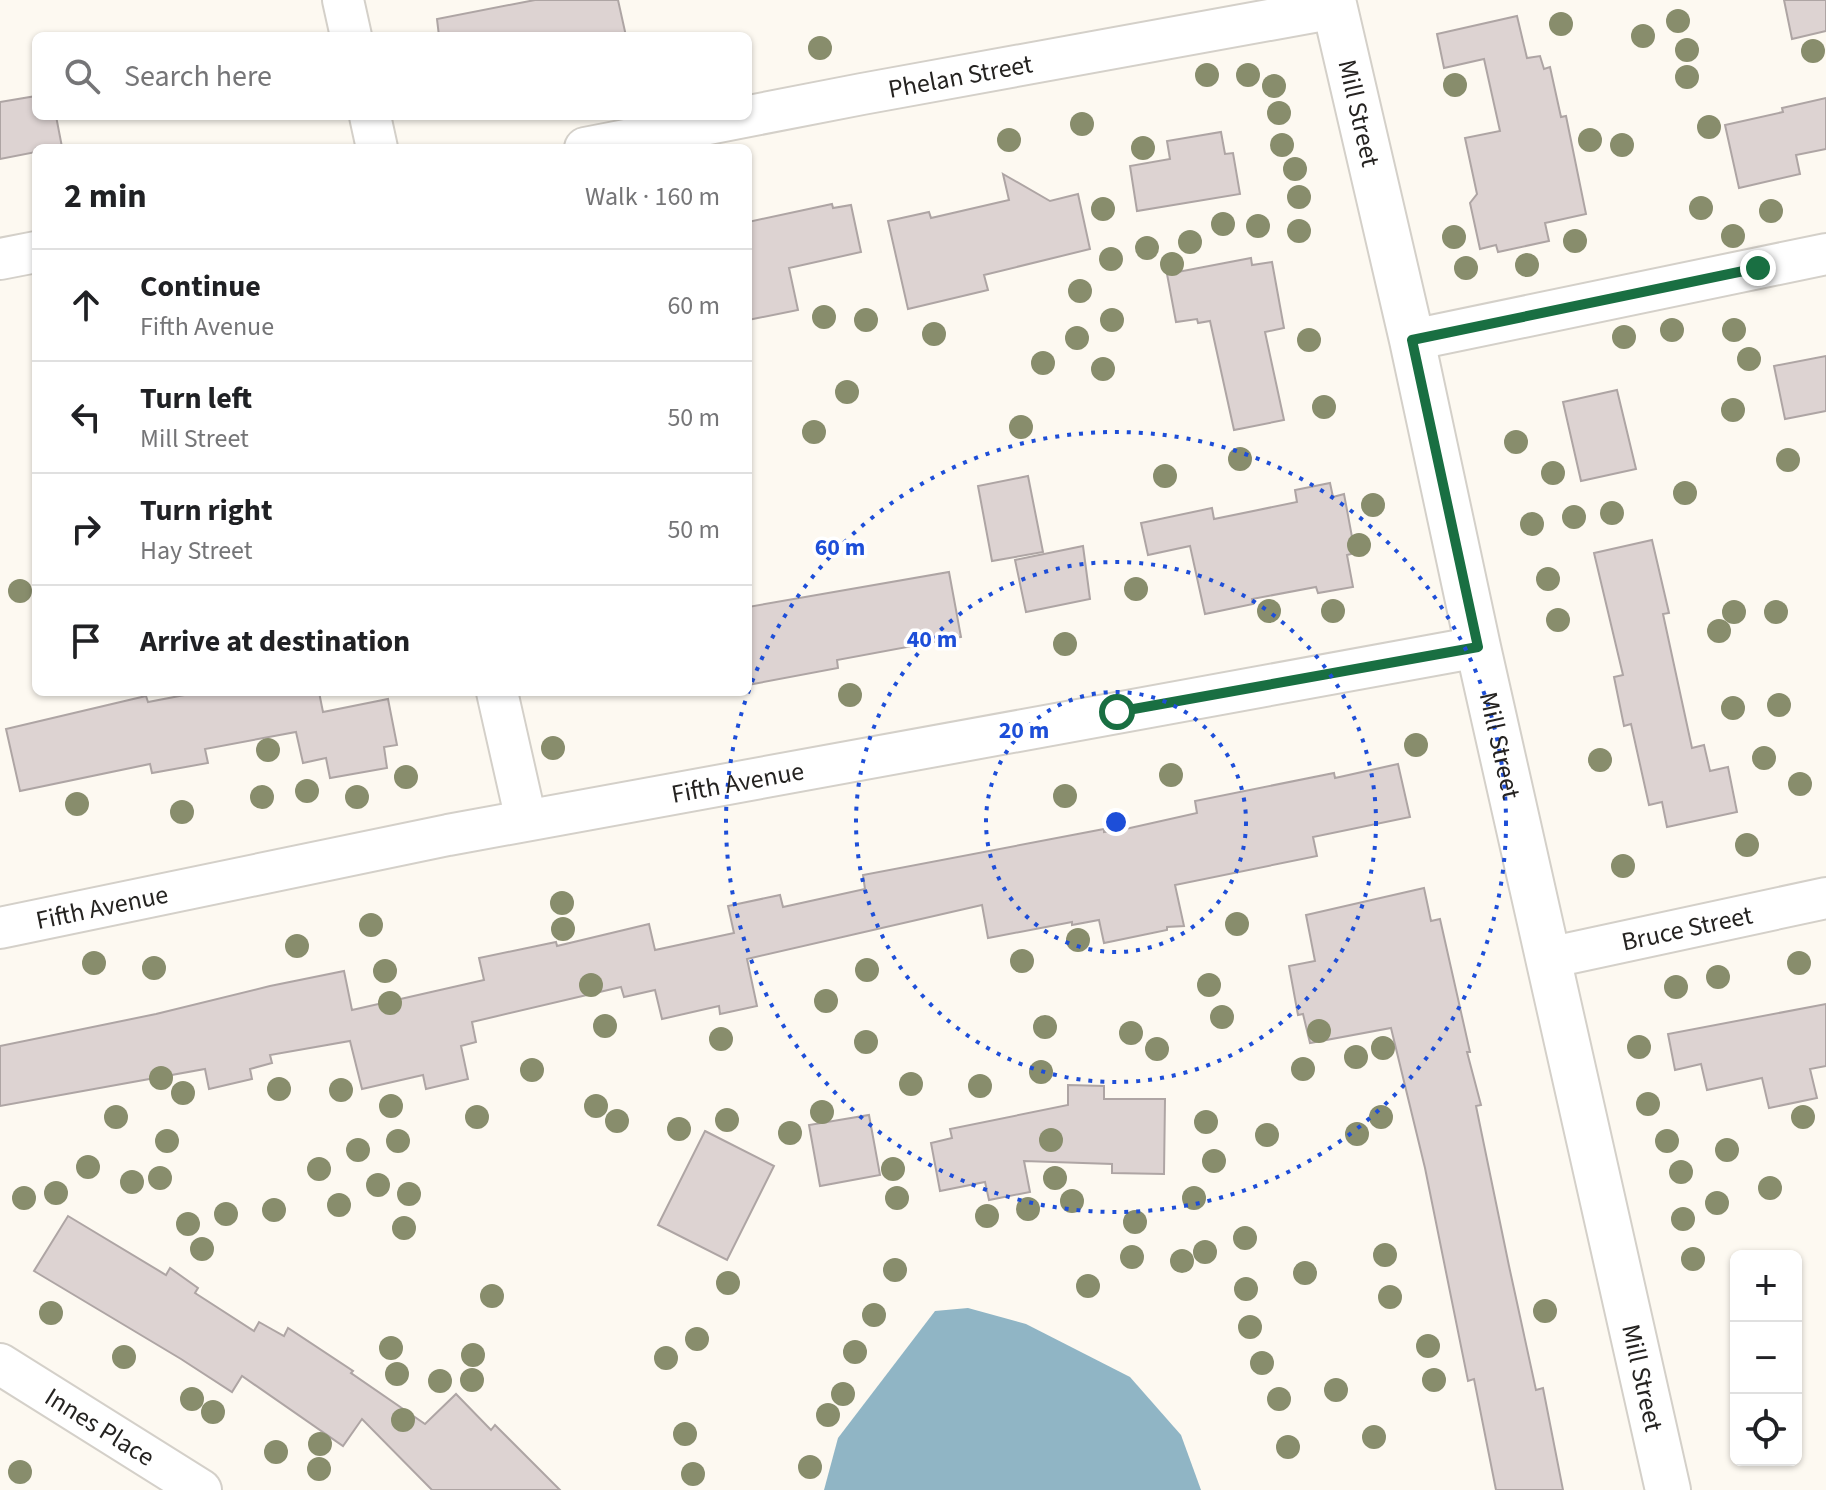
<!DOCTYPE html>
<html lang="en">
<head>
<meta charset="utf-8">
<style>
  :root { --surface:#fff; --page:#f2f2f2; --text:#202124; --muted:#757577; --line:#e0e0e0 }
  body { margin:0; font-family:"Source Sans 3",sans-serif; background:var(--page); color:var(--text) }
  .controls { position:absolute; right:24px; bottom:24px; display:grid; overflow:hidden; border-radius:12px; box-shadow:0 2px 6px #0004 }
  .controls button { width:72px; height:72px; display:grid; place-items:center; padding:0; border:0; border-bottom:2px solid var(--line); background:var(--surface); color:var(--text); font:40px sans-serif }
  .stop { position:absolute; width:24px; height:24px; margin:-18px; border:6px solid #196f42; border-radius:50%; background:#fff }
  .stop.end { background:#196f42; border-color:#fff; box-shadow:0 2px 8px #0008 }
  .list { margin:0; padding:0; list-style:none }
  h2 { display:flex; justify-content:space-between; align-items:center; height:104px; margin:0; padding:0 32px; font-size:34px }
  h2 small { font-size:26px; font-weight:400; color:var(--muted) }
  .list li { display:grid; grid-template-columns:52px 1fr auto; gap:24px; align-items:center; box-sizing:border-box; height:112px; padding:0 32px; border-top:2px solid var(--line) }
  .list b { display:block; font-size:30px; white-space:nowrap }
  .list p { margin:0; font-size:26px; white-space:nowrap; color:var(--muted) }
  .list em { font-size:26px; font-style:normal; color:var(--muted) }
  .icon { flex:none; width:44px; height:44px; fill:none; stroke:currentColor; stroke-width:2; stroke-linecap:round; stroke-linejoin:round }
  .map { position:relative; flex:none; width:1826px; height:1490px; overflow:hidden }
  .search { position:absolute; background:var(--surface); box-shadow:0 2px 6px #0004; left:32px; top:32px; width:720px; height:88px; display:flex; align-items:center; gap:20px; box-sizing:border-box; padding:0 28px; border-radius:12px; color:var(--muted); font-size:30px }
  .panel { position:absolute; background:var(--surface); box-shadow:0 2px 6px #0004; left:32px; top:144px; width:720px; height:552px; border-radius:12px }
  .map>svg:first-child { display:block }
</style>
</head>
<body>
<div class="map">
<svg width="1826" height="1490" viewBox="0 0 1826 1490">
  <rect width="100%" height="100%" fill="#fdf9f1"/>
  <polygon fill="#90b5c5" points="968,1308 1026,1324 1130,1377 1181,1435 1201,1490 824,1490 838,1438 935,1311"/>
  <g fill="#ddd3d2" stroke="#aea5a4" stroke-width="2">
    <polygon points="535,0 618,0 626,36 439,36 437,19"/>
    <polygon points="1784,0 1826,0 1826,31 1792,39"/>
    <polygon points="1517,16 1527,58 1540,56 1544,69 1550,67 1561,117 1566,116 1586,214 1545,223 1549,241 1498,252 1496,245 1480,249 1470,203 1477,194 1465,138 1500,131 1484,59 1444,68 1437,34"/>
    <polygon points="36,96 36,116 56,116 62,147 36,148 36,152 0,159 0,102"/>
    <polygon points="1826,98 1826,149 1796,155 1800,174 1739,188 1725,125 1783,112 1782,108"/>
    <polygon points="1221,132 1225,154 1233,153 1240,194 1137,211 1130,166 1170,159 1167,141"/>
    <polygon points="1003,174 1050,201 1078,194 1090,249 984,275 988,290 908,309 888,221 929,212 931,218 1009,200"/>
    <polygon points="832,204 833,208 851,205 861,252 789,268 798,310 748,320 748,222"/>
    <polygon points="1251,258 1252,265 1272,262 1284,328 1265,332 1284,420 1234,430 1210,321 1198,323 1197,319 1176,322 1167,274"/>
    <polygon points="1826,356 1826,411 1785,419 1774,366"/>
    <polygon points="1617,390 1636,469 1581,481 1563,402"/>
    <polygon points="1028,476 1043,552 992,561 978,486"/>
    <polygon points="1330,483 1333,497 1344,494 1355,553 1347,555 1353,587 1318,593 1316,587 1252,599 1253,604 1205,614 1190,546 1148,555 1141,523 1212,508 1214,519 1297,502 1295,490"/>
    <polygon points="1652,540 1669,613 1663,614 1692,748 1704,745 1710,771 1728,767 1737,812 1667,827 1662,802 1649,805 1631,724 1624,726 1614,677 1623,675 1594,553"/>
    <polygon points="1083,546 1090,599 1026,612 1015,560"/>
    <polygon points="949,572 961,637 837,660 838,668 748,685 748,607"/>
    <polygon points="200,692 319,692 323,712 388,699 397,745 384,747 387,768 330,778 326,758 303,763 296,732 205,749 208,763 152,773 150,764 20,791 6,729 146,696 148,702"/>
    <polygon points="1398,764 1410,817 1313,837 1317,856 1175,885 1184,926 1167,927 1167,930 1104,943 1099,920 1072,925 1072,922 988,938 982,905 747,959 757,1006 720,1014 719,1006 662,1019 655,990 624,997 621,987 472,1022 476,1042 461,1046 468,1079 426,1089 423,1075 362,1089 350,1041 270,1055 272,1063 250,1069 252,1079 209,1089 205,1069 0,1106 0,1046 156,1014 270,986 344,971 352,1010 484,980 479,958 556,942 557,946 649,924 655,950 734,933 728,906 780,895 783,907 865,889 863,875 1104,829 1104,832 1130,828 1197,813 1195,801 1334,773 1335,778"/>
    <polygon points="1424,888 1431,921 1440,919 1470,1052 1467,1052 1481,1105 1476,1106 1509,1266 1536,1390 1543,1388 1563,1490 1496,1490 1474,1379 1468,1381 1425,1168 1391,1028 1310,1043 1303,1014 1298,1015 1289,966 1315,961 1306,915"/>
    <polygon points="1826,1004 1826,1066 1810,1069 1817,1098 1769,1108 1762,1078 1707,1090 1701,1064 1675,1070 1668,1034"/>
    <polygon points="1068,1085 1104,1086 1104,1099 1165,1099 1164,1174 1112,1173 1112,1164 1024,1161 1030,1192 989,1200 985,1182 940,1191 931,1143 952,1138 950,1129 1068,1105"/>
    <polygon points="869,1115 880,1175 820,1186 809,1125"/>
    <polygon points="705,1131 774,1166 727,1260 658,1225"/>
    <polygon points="68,1216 166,1275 170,1268 198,1288 195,1293 254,1331 259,1322 284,1336 288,1328 353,1371 351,1373 425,1424 456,1394 491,1430 495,1425 560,1490 432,1490 362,1419 343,1446 242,1376 232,1392 181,1359 34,1271"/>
  </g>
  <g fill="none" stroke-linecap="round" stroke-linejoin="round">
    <g stroke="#d4d0c9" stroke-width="44">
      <g id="street">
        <polyline points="343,0 351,36"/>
        <polyline points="370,116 377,148"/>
        <path id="s1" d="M585,148L862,94L1335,8"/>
        <polyline points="0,259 36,252"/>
        <polyline points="1412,340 1826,254"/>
        <polyline points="497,692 526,820"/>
        <path id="s2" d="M0,928L448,835L1478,647"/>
        <path id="s3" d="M1548,958L1826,898"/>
        <path id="s4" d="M0,1364L201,1490"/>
      </g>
    </g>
    <g stroke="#d4d0c9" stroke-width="48">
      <g id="secondary">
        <path id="s5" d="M1333,0L1412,340L1478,647L1668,1490"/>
      </g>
    </g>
    <use href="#street" stroke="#fff" stroke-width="40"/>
    <use href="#secondary" stroke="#fff" stroke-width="44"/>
  </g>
  <g fill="#888d6c">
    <circle cx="1678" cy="21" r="12"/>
    <circle cx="1561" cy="24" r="12"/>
    <circle cx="1643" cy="36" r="12"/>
    <circle cx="820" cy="48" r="12"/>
    <circle cx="1687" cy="50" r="12"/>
    <circle cx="1813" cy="51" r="12"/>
    <circle cx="1207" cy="75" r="12"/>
    <circle cx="1248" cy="75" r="12"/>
    <circle cx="1687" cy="77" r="12"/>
    <circle cx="1455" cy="85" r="12"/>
    <circle cx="1274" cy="86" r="12"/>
    <circle cx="1279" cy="113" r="12"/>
    <circle cx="1082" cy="124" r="12"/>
    <circle cx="1709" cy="127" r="12"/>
    <circle cx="1009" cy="140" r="12"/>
    <circle cx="1590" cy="140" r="12"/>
    <circle cx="1282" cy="145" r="12"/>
    <circle cx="1622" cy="145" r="12"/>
    <circle cx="1143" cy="148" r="12"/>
    <circle cx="1295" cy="169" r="12"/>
    <circle cx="1299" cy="197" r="12"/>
    <circle cx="1701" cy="208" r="12"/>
    <circle cx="1103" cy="209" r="12"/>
    <circle cx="1771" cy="211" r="12"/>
    <circle cx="1223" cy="224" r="12"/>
    <circle cx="1258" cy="226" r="12"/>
    <circle cx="1299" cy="231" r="12"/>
    <circle cx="1733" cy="236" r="12"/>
    <circle cx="1454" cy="237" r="12"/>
    <circle cx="1575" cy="241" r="12"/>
    <circle cx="1190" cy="242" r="12"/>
    <circle cx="1147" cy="248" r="12"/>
    <circle cx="1111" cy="259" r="12"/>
    <circle cx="1172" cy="264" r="12"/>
    <circle cx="1527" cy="265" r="12"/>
    <circle cx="1466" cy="268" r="12"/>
    <circle cx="1080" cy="291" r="12"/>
    <circle cx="824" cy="317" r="12"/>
    <circle cx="866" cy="320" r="12"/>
    <circle cx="1112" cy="320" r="12"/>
    <circle cx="1672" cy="330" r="12"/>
    <circle cx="1734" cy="330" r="12"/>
    <circle cx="934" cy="334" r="12"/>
    <circle cx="1624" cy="337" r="12"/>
    <circle cx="1077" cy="338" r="12"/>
    <circle cx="1309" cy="340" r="12"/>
    <circle cx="1749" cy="359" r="12"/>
    <circle cx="1043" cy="363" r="12"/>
    <circle cx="1103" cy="369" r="12"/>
    <circle cx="847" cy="392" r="12"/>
    <circle cx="1324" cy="407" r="12"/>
    <circle cx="1733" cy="410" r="12"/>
    <circle cx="1021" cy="427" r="12"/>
    <circle cx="814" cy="432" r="12"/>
    <circle cx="1516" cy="442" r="12"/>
    <circle cx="1240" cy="459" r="12"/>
    <circle cx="1788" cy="460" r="12"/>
    <circle cx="1553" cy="473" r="12"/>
    <circle cx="1165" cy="476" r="12"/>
    <circle cx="1685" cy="493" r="12"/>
    <circle cx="1373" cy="505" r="12"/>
    <circle cx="1612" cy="513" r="12"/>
    <circle cx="1574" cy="517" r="12"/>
    <circle cx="1532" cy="524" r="12"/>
    <circle cx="1359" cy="545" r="12"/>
    <circle cx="1548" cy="579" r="12"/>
    <circle cx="1136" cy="589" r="12"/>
    <circle cx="20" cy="591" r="12"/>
    <circle cx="1269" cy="611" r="12"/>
    <circle cx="1333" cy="611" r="12"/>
    <circle cx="1734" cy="612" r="12"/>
    <circle cx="1776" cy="612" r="12"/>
    <circle cx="1558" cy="620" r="12"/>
    <circle cx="1719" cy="631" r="12"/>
    <circle cx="1065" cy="644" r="12"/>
    <circle cx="850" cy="695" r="12"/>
    <circle cx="1779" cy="705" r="12"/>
    <circle cx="1733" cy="708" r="12"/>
    <circle cx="1416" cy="745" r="12"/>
    <circle cx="553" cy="748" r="12"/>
    <circle cx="268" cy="750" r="12"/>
    <circle cx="1764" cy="758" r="12"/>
    <circle cx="1600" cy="760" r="12"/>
    <circle cx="1171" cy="775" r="12"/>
    <circle cx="406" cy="777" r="12"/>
    <circle cx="1800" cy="784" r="12"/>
    <circle cx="307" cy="791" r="12"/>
    <circle cx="1065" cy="796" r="12"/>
    <circle cx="262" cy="797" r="12"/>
    <circle cx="357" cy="797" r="12"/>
    <circle cx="77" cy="804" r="12"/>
    <circle cx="182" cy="812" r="12"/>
    <circle cx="1747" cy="845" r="12"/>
    <circle cx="1623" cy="866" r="12"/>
    <circle cx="562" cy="903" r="12"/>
    <circle cx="1237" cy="924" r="12"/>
    <circle cx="371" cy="925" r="12"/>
    <circle cx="563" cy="929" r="12"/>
    <circle cx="1078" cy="940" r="12"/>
    <circle cx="297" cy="946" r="12"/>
    <circle cx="1022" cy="961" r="12"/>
    <circle cx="94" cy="963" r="12"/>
    <circle cx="1799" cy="963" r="12"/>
    <circle cx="154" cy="968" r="12"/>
    <circle cx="867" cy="970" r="12"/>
    <circle cx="385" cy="971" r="12"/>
    <circle cx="1718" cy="977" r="12"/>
    <circle cx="591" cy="985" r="12"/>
    <circle cx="1209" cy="985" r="12"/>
    <circle cx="1676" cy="987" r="12"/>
    <circle cx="826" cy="1001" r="12"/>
    <circle cx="390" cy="1003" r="12"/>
    <circle cx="1222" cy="1017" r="12"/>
    <circle cx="605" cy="1026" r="12"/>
    <circle cx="1045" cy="1027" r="12"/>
    <circle cx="1319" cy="1031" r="12"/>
    <circle cx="1131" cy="1033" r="12"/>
    <circle cx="721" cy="1039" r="12"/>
    <circle cx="866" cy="1042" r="12"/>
    <circle cx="1639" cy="1047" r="12"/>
    <circle cx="1383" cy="1048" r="12"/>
    <circle cx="1157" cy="1049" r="12"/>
    <circle cx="1356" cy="1057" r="12"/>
    <circle cx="1303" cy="1069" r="12"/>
    <circle cx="532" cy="1070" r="12"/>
    <circle cx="1041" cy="1072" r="12"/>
    <circle cx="161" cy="1078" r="12"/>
    <circle cx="911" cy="1084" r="12"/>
    <circle cx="980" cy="1086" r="12"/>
    <circle cx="279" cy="1089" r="12"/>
    <circle cx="341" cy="1090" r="12"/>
    <circle cx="183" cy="1093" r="12"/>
    <circle cx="1648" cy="1104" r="12"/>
    <circle cx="391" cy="1106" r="12"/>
    <circle cx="596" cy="1106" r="12"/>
    <circle cx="822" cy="1112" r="12"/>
    <circle cx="116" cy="1117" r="12"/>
    <circle cx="477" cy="1117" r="12"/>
    <circle cx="1381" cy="1117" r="12"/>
    <circle cx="1803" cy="1117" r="12"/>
    <circle cx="727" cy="1120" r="12"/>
    <circle cx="617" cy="1121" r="12"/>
    <circle cx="1206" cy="1122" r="12"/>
    <circle cx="679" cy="1129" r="12"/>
    <circle cx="790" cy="1133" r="12"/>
    <circle cx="1357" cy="1134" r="12"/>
    <circle cx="1267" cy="1135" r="12"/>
    <circle cx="1051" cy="1140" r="12"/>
    <circle cx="167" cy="1141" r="12"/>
    <circle cx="398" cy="1141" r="12"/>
    <circle cx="1667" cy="1141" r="12"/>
    <circle cx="358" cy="1150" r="12"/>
    <circle cx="1727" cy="1150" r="12"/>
    <circle cx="1214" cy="1161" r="12"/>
    <circle cx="88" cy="1167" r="12"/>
    <circle cx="319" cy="1169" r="12"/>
    <circle cx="893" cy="1169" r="12"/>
    <circle cx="1681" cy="1172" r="12"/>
    <circle cx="160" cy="1178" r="12"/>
    <circle cx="1055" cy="1178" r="12"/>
    <circle cx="132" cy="1182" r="12"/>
    <circle cx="378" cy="1185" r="12"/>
    <circle cx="1770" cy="1188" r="12"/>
    <circle cx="56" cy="1193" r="12"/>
    <circle cx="409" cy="1194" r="12"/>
    <circle cx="24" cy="1198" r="12"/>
    <circle cx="897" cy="1198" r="12"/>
    <circle cx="1194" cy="1198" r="12"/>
    <circle cx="1072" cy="1201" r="12"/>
    <circle cx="1717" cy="1203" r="12"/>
    <circle cx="339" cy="1205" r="12"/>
    <circle cx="1028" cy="1209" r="12"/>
    <circle cx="274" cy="1210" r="12"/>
    <circle cx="226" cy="1214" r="12"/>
    <circle cx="987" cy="1216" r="12"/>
    <circle cx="1683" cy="1219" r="12"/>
    <circle cx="1135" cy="1222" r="12"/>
    <circle cx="188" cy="1224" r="12"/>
    <circle cx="404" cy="1228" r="12"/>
    <circle cx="1245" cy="1238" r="12"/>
    <circle cx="202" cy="1249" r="12"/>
    <circle cx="1205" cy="1252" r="12"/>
    <circle cx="1385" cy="1255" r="12"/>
    <circle cx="1132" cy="1257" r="12"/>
    <circle cx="1693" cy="1259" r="12"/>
    <circle cx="1182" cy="1261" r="12"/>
    <circle cx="895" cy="1270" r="12"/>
    <circle cx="1305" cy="1273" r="12"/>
    <circle cx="728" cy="1283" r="12"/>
    <circle cx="1088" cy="1286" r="12"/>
    <circle cx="1246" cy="1289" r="12"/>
    <circle cx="492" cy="1296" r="12"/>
    <circle cx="1390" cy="1297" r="12"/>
    <circle cx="1545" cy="1311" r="12"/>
    <circle cx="51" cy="1313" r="12"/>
    <circle cx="874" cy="1315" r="12"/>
    <circle cx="1250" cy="1327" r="12"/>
    <circle cx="697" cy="1339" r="12"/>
    <circle cx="1428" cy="1346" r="12"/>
    <circle cx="391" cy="1348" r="12"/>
    <circle cx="855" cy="1352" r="12"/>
    <circle cx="473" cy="1355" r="12"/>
    <circle cx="124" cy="1357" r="12"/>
    <circle cx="666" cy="1358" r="12"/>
    <circle cx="1262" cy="1363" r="12"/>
    <circle cx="397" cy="1374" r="12"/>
    <circle cx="472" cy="1380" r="12"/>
    <circle cx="1434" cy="1380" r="12"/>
    <circle cx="440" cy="1381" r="12"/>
    <circle cx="1336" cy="1390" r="12"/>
    <circle cx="843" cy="1394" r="12"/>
    <circle cx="192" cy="1399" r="12"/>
    <circle cx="1279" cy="1399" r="12"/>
    <circle cx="213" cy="1412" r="12"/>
    <circle cx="828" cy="1415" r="12"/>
    <circle cx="403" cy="1420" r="12"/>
    <circle cx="685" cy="1434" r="12"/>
    <circle cx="1374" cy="1437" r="12"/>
    <circle cx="320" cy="1444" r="12"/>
    <circle cx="1288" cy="1447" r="12"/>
    <circle cx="276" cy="1452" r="12"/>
    <circle cx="810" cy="1467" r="12"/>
    <circle cx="319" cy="1469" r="12"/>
    <circle cx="20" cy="1472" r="12"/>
    <circle cx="693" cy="1474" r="12"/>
  </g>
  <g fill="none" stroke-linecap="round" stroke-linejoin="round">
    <polyline stroke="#196f42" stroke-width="10" points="1117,712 1478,647 1412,340 1758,268"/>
  </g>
  <g fill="none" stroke="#1d4ed8" stroke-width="4" stroke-dasharray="4 8">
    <circle cx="1116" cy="822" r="130"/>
    <circle cx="1116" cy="822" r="260"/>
    <circle cx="1116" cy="822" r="390"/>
  </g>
  <g text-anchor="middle" stroke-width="7" stroke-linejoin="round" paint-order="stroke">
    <g font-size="26" fill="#252321" stroke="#fff">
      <text dy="9" stroke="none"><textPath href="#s1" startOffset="382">Phelan Street</textPath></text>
      <text dy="9" stroke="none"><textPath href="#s5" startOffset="116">Mill Street</textPath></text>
      <text dy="9" stroke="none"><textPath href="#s5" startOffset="764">Mill Street</textPath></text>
      <text dy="9" stroke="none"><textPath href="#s2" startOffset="752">Fifth Avenue</textPath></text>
      <text dy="9" stroke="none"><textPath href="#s2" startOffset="104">Fifth Avenue</textPath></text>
      <text dy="9" stroke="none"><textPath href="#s3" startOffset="142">Bruce Street</textPath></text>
      <text dy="9" stroke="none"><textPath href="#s5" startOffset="1412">Mill Street</textPath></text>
      <text dy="9" stroke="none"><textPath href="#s4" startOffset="118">Innes Place</textPath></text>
    </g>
  </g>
  <circle cx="1116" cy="822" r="12" fill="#1d4ed8" stroke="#fff" stroke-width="4"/>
  <g font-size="24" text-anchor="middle" font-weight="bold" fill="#1d4ed8" stroke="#fff" stroke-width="7" stroke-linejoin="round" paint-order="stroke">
    <text x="840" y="555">60 m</text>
    <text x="932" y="647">40 m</text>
    <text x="1024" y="738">20 m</text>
  </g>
</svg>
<div class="controls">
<button>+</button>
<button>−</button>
<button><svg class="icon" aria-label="locate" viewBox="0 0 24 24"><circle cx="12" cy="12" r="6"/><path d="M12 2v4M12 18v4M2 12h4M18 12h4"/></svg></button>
</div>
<div class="stop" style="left:1117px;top:712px"></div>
<div class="stop end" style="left:1758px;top:268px"></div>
<div class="search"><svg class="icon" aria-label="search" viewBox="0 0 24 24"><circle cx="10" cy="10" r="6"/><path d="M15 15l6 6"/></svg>Search here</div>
<section class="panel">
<h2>2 min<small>Walk · 160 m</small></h2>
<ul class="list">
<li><svg class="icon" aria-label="ahead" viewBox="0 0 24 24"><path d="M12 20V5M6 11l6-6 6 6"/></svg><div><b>Continue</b><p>Fifth Avenue</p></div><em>60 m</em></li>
<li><svg class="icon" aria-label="left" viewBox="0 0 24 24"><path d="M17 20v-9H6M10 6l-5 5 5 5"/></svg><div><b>Turn left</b><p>Mill Street</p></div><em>50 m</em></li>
<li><svg class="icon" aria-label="right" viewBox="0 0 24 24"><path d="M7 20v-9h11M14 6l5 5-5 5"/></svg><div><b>Turn right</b><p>Hay Street</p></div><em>50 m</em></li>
<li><svg class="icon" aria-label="arrive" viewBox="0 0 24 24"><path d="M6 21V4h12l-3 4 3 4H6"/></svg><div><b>Arrive at destination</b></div></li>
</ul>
</section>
</div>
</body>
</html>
